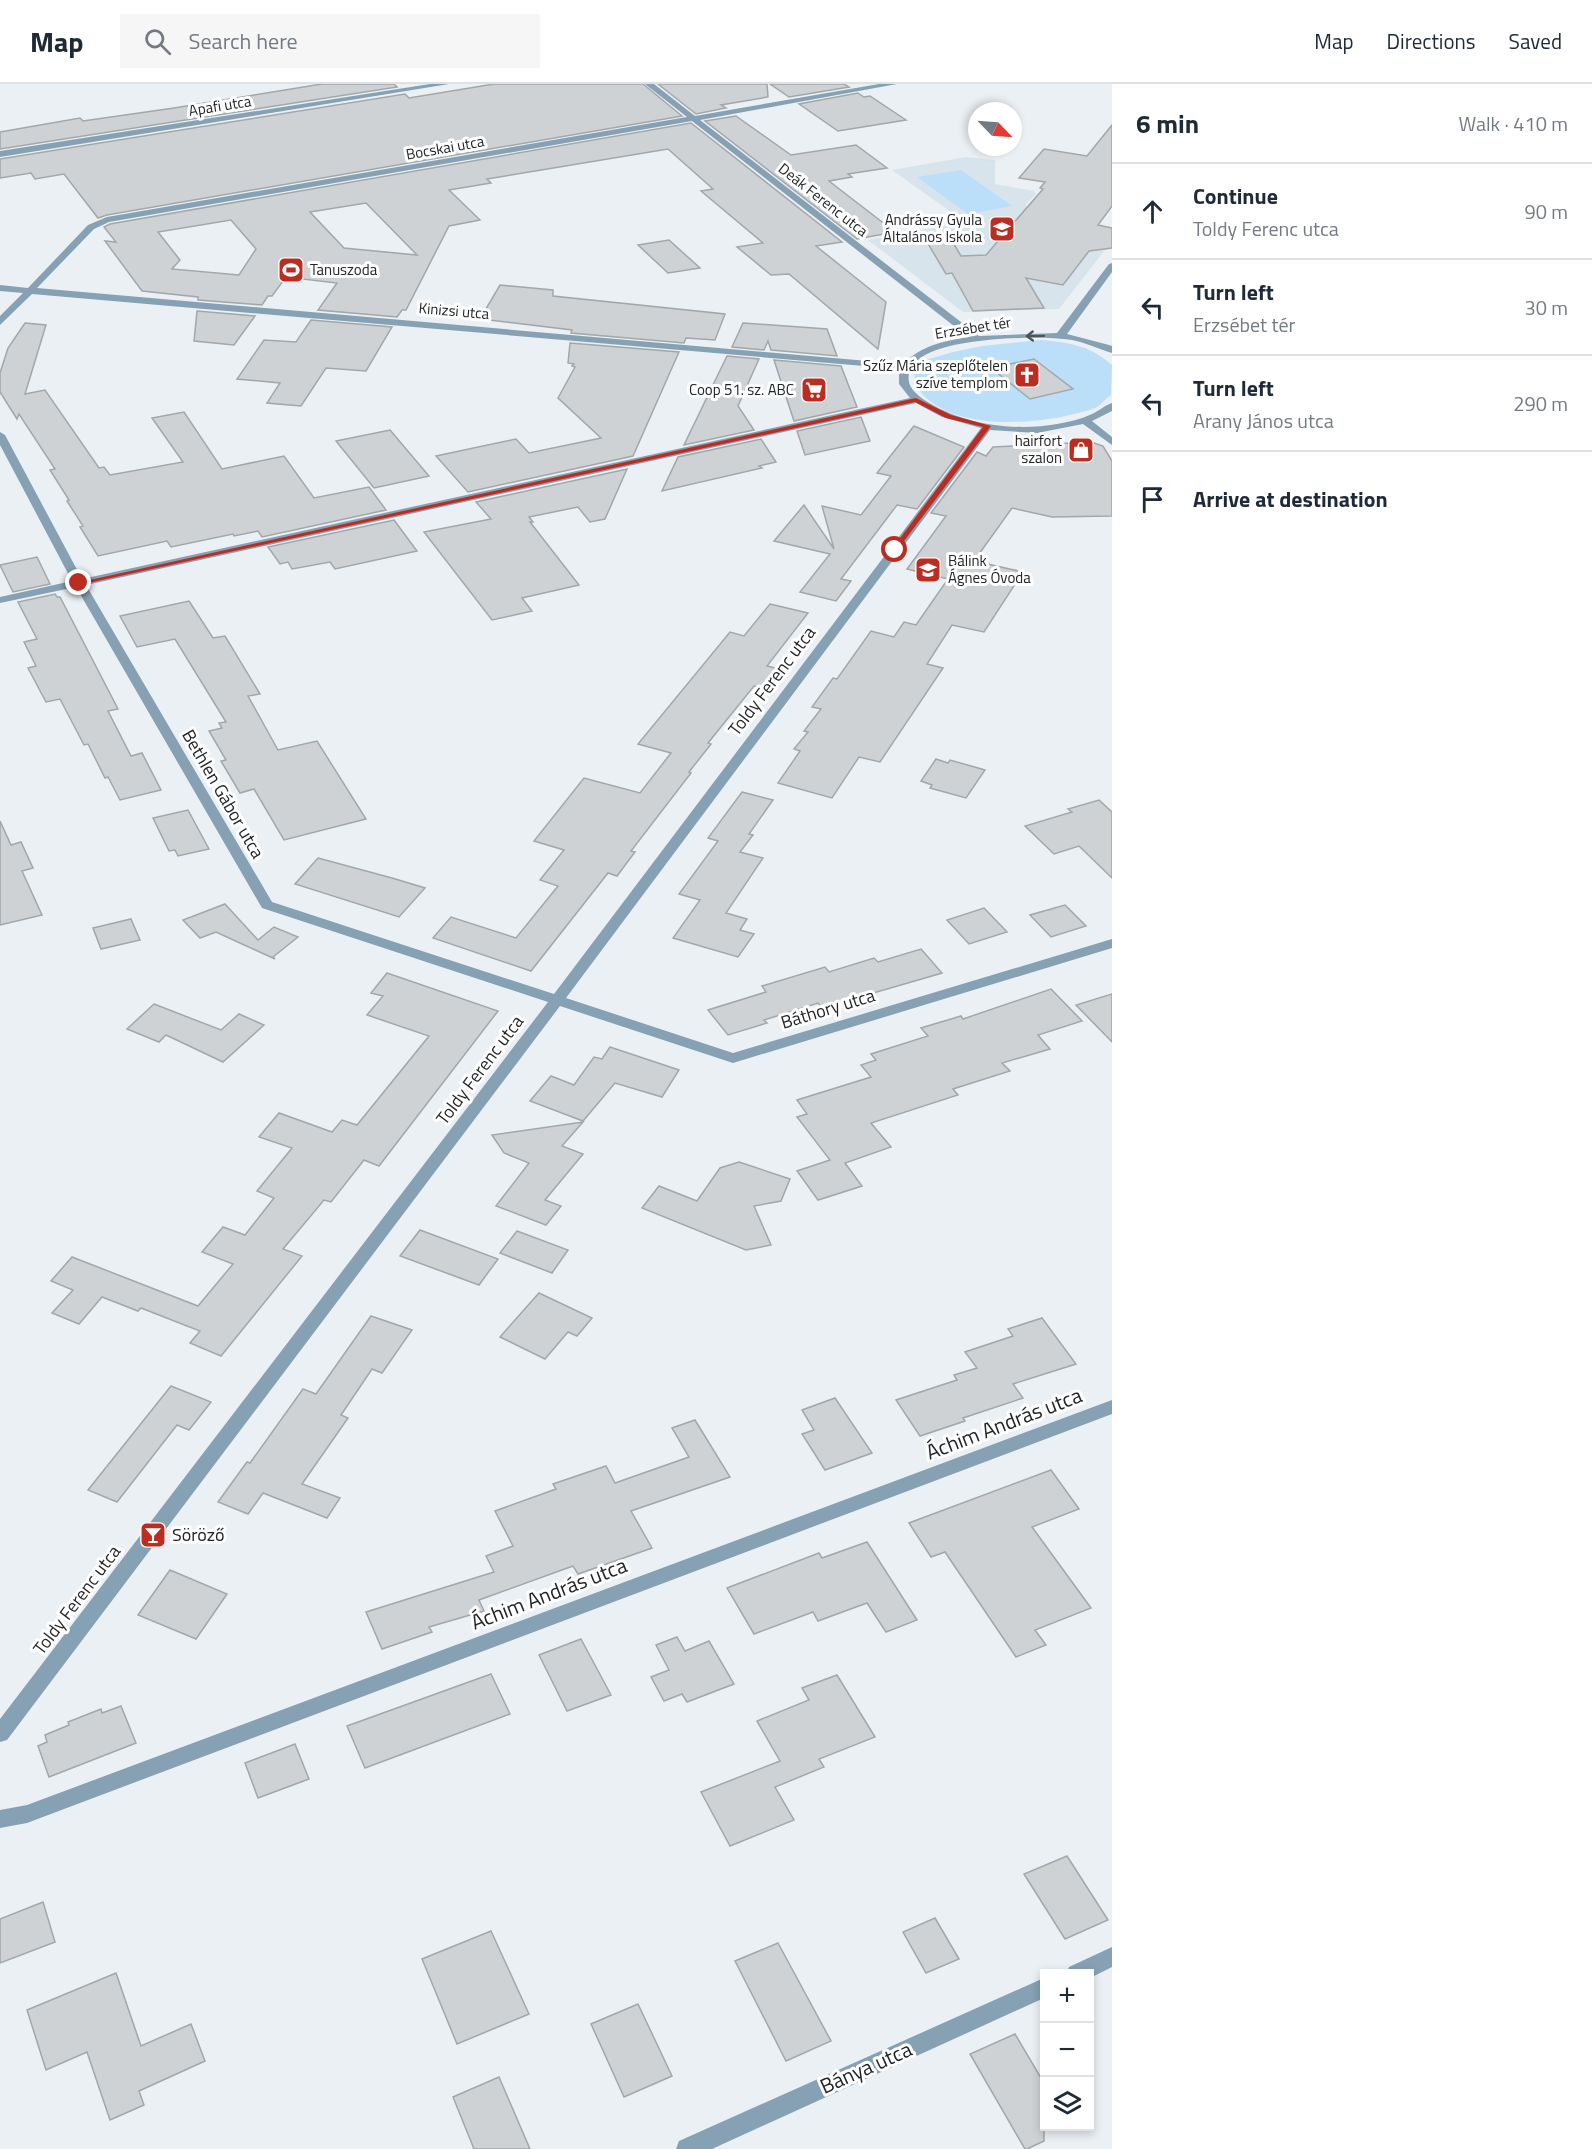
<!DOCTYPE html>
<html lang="en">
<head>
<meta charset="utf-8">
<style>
  :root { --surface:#fff; --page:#f6f6f7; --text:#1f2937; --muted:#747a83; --line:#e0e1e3 }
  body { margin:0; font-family:"Titillium Web",sans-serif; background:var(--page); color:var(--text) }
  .controls { position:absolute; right:18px; bottom:18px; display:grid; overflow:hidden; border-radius:0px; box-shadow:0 3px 9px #0003 }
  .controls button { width:54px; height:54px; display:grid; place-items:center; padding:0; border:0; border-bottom:2px solid var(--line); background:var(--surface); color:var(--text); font:30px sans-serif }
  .compass { position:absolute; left:968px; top:18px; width:54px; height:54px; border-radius:50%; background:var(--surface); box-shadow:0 3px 9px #0003; rotate:115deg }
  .stop { position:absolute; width:18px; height:18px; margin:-14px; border:4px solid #bb2d21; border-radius:50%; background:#fff }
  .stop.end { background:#bb2d21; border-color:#fff; box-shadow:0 2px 6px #0008 }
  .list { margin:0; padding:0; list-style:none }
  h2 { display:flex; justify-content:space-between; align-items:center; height:78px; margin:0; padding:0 24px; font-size:26px }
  h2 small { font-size:20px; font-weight:400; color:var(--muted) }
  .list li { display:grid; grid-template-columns:39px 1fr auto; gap:18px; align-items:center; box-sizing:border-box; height:96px; padding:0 24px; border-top:2px solid var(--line) }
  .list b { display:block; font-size:22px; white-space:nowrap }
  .list p { margin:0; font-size:20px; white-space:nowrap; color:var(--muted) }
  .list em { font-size:20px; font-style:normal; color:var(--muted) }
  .icon { flex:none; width:33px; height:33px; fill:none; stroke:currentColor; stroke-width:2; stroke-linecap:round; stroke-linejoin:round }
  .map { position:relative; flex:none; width:1112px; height:2065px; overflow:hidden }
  header { display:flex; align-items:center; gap:36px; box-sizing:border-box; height:84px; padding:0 30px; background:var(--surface); border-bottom:2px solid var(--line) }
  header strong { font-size:28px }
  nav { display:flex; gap:33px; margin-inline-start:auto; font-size:21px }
  .search { width:420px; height:54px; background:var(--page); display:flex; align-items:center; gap:15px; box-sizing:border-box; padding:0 21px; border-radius:0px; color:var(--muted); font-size:22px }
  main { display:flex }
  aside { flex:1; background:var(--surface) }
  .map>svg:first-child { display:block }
</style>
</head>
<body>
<header>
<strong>Map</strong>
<div class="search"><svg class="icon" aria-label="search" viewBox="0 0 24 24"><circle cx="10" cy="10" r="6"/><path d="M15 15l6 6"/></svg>Search here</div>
<nav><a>Map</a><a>Directions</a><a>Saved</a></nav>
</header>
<main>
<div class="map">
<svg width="1112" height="2065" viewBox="0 0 1112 2065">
  <rect width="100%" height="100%" fill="#ebf0f4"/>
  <polygon fill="#d8e4ec" points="966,73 995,76 995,100 1034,107 1036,110 1026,120 1031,136 1112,157 1059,225 963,228 868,156 965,138 892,86"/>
  <g fill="#bbdff9">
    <polygon points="961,86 1012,122 968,130 917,93"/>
    <path d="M1041,256C1071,259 1089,261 1112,281L1111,311C1106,314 1102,320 1097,323C1087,328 1072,330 1061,333C1019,341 948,344 919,306C915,301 915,294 914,288L929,275L953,268L982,262Z"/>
  </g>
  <g fill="#ced2d5" stroke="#a2a7aa" stroke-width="1.5" fill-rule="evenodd">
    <polygon points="322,0 394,0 397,3 0,65 0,48 80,34 83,37 174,24"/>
    <polygon points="494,0 643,0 682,32 107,131 98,134 64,90 35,95 31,89 0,94 0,75 405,10 409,14"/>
    <polygon points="658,0 767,0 768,13 721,21 726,24 696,30"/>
    <polygon points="770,0 844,0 849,3 789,13"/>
    <polygon points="858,9 864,13 870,12 906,36 838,47 799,20"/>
    <polygon points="736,32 791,71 856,61 887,84 848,90 852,93 829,97 895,148 857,155 705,37"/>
    <path d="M691,39L842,158L816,162L886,218L878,265L789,190L771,191L737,163L763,159L701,107L713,105L668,65L487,95L491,99L449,106L480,136L449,142L406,226H402L397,233L318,226L337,199L286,193L272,212H268L262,221L198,216V213L142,207L105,157L116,158L104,143L110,140ZM366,119L417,171L344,164L310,128ZM231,136L256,165L239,191L172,185L180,176L158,148Z"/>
    <polygon points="1112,41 1112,122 1098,141 1112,144 1112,164 1089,167 1063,201 1026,194 1044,224 973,227 952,189 946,190 924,153 949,152 961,172 986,171 1043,105 1040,104 1045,98 1019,94 1044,65 1087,72"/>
    <polygon points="669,156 700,184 668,189 638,161"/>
    <polygon points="500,201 553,206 553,212 725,230 715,256 686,254 684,259 571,249 572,246 480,235"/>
    <polygon points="197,227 255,232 234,261 194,257"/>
    <polygon points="311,236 392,243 366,287 326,284 301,322 267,319 280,299 237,295 264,256 296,258"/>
    <polygon points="25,239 46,241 25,310 45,306 99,384 104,383 110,391 183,378 152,334 184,328 222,385 284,372 314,414 369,403 386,426 262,453 258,447 234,452 233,450 171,463 167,457 98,472 80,443 83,442 67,417 69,416 50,386 55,385 19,330 17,335 0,308 0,289 8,264"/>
    <polygon points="743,239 827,245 837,272 771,266 768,257 764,266 732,263"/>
    <polygon points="570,259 679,268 633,372 468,408 436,372 516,355 529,369 601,354 558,314 575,283 572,282 574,280 568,279"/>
    <polygon points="727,272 759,275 738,322 754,346 684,361"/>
    <polygon points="1034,275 1073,305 1030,315 991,284"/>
    <polygon points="774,276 841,282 857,323 794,337"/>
    <polygon points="861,333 870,357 805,371 797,347"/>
    <polygon points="914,342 964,363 917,425 897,421 841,495 851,497 836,517 800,508 830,470 774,457 804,421 834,465 822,422 861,431 891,392 877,389"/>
    <polygon points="390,346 429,392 374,404 336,357"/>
    <polygon points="761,355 776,378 759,382 762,384 662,407 678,373"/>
    <polygon points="1091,358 1103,362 1112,377 1112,432 1052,433 1012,424 974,477 1023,488 984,548 952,541 927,580 943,584 880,678 859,673 832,714 778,699 800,667 794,665 808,648 804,647 821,625 812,623 833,594 837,595 871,547 894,553 904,538 916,541 948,495 907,485 946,432 931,429 977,368 986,372 993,363"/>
    <polygon points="627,385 605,435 590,438 578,423 529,433 533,438 530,438 579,501 522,514 532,527 492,536 424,448 491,435 476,418"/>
    <polygon points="394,436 417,467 335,485 330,478 292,485 288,478 280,480 268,463"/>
    <polygon points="37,473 50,500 13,508 0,481"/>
    <polygon points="55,510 57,513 60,513 118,625 108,627 131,672 142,669 161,706 120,716 108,693 105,694 88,660 84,661 60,615 46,618 28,584 36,582 24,558 37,555 18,518"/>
    <polygon points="189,517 213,554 225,552 260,610 248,612 278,666 317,657 366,735 284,756 254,705 240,709 221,677 226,676 209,647 222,644 219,639 226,638 175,555 137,563 120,532"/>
    <polygon points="770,520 808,529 767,582 779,585 764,604 754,602 708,659 711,660 689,688 691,689 631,767 635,768 617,792 608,789 531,887 433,854 451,833 516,854 558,802 540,796 564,766 534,757 584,694 640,709 671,669 638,660 730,548 744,552"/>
    <polygon points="936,675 948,679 950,676 985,686 966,714 930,704 932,701 921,697"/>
    <polygon points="742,708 773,716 749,750 753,751 740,768 763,774 726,829 747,835 740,846 754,850 738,873 673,854 700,816 679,810 718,757 708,754"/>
    <polygon points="1099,716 1112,728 1112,794 1079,762 1054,770 1025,742 1072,728 1068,725"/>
    <polygon points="188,726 209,765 178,772 175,766 169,767 153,734"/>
    <polygon points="0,737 11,761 21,758 33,784 22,787 42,831 0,841"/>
    <polygon points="318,774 392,794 425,804 399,833 295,800"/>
    <polygon points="225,820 258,856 274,843 298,853 273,873 275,875 216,848 200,854 183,836"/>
    <polygon points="1065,821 1086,842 1051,853 1030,831"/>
    <polygon points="984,824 1007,848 969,860 947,836"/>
    <polygon points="131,835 140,856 101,865 93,844"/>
    <polygon points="921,865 942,889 822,924 818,919 764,936 767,939 728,951 708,926 766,908 762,902 825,883 829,888 874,874 878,878"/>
    <polygon points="387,889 498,927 379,1082 364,1076 331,1118 324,1116 283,1165 302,1172 221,1272 190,1259 200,1247 141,1224 138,1227 102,1213 79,1240 52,1229 73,1206 51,1197 72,1173 198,1222 233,1180 202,1168 223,1143 245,1151 274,1114 257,1107 292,1064 259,1053 279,1029 332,1048 342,1036 357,1041 429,952 367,931 383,912 371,909"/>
    <polygon points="1051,905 1082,937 1038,951 1050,965 1002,979 1010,987 953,1005 958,1011 871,1039 891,1063 845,1079 862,1102 818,1116 797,1087 830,1076 797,1033 807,1030 797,1016 871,993 861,981 876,976 871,970 928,952 921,944 961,932 963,935"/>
    <polygon points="1112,910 1112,958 1076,921"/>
    <polygon points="154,920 221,946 239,930 264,941 223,978 166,951 159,958 127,945"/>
    <polygon points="610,963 679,986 662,1013 615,999 583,1037 530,1017 551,992 574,1001 594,973 602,975"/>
    <polygon points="583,1038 562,1062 583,1070 545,1116 561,1122 546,1141 496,1122 529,1079 504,1069 492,1051"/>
    <polygon points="739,1078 790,1095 781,1117 754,1122 771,1161 746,1166 642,1124 659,1102 697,1117 720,1084"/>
    <polygon points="420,1146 498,1175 479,1201 400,1172"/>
    <polygon points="517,1147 568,1166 552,1189 500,1169"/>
    <polygon points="539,1209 592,1234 577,1252 568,1248 545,1275 500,1253"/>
    <polygon points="371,1232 412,1246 382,1289 372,1285 341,1331 348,1334 302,1400 340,1414 327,1434 263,1409 248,1430 218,1418 247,1378 250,1379 303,1305 316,1310"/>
    <polygon points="1042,1234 1076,1280 1013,1300 1023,1314 963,1334 965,1337 920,1352 896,1316 957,1296 954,1291 977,1284 965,1268 1013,1252 1008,1245"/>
    <polygon points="171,1302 211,1318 189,1346 177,1341 117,1418 88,1406"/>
    <polygon points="835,1314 872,1369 825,1386 802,1350 814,1346 802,1326"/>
    <polygon points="695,1336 730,1393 631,1427 652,1464 578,1490 573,1482 479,1516 484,1527 429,1543 432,1548 382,1565 366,1528 494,1488 486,1472 513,1462 495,1427 556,1405 553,1400 606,1382 615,1399 689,1373 672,1344"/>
    <polygon points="1051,1386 1079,1425 1032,1443 1091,1524 1035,1546 1046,1561 1016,1573 945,1468 931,1473 909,1439"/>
    <polygon points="867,1458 917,1536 886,1548 867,1519 818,1537 813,1528 754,1550 727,1504 819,1469 822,1474"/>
    <polygon points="170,1486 227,1510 196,1555 138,1531"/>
    <polygon points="677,1553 685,1567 709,1557 734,1600 687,1618 682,1610 664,1617 651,1593 669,1586 656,1561"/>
    <polygon points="581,1555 611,1611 567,1627 539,1571"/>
    <polygon points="491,1590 510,1630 365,1684 347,1642"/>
    <polygon points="837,1591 875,1653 819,1675 824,1683 775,1703 794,1736 730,1762 701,1708 780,1677 757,1637 809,1616 802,1604"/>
    <polygon points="121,1622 136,1659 49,1693 38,1662 47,1658 45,1651 69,1641 68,1638 101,1625 102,1629"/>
    <polygon points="295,1660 309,1695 258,1714 245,1679"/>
    <polygon points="1067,1772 1108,1836 1065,1855 1024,1790"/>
    <polygon points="43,1818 55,1858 0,1879 0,1835"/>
    <polygon points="935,1834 959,1875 926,1889 903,1848"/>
    <polygon points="491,1847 529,1930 457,1960 422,1875"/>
    <polygon points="778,1859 831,1957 786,1977 735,1877"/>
    <polygon points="116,1889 141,1962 191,1940 205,1977 139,2007 144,2021 110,2036 87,1968 46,1986 27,1926"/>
    <polygon points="638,1920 672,1992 624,2013 591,1940"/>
    <polygon points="1015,1950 1044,1999 1044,2057 1027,2065 1025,2065 970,1970"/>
    <polygon points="499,1993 530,2065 474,2065 453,2013"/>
  </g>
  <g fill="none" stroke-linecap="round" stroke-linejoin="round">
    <g fill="#86a1b4" fill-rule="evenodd">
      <polygon points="430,0 449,0 0,73 0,67"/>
      <path d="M645,0H654L695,32L879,0H897L700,36L979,252L1057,249L1109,180L1112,179V188L1067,250L1109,261L1112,262V269C1099,265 1087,259 1072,256C1038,251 958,254 927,270C920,273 915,279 909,284C909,288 908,294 909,298C910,305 918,311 923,315C960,340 1013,348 1057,340C1069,338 1081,335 1092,330C1099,327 1105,321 1112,319V327L1092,337L1112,353V361L1083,340L1037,349L990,346L566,914L733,969L1112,855V864L733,979L560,922L7,1656L0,1658V1635L548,918L262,824L76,503L0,519V513L72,497L0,361V348L5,351L82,495L910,314L899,300V285L32,210L0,241V232L23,209L0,207V201L28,204L88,141L107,133L687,33ZM692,37L968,253C940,258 924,261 902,280L37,204L94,145L109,138ZM916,319L942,333L981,344L554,910L272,818L86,501Z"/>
      <polygon points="1112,1316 1112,1330 27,1739 0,1744 0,1726 27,1721"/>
      <polygon points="1112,1863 1112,1883 1090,1894 1090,1890 1066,1890 1069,1883"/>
      <polygon points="1044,1894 1044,1914 712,2065 676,2065 679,2057"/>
    </g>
  </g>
  <defs><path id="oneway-shaft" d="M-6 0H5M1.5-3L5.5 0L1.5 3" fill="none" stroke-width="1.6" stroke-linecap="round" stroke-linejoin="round" transform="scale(1.5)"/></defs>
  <use stroke="#4a565e" href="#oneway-shaft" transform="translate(1035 252) rotate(179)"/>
  <polygon fill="#bb2d21" points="916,314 951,331 991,342 895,469 892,465 983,343 946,334 915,318 79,501 76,499"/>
  <defs>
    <g id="school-square" transform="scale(1.35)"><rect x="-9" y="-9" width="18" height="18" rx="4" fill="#bb2d21" stroke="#fff"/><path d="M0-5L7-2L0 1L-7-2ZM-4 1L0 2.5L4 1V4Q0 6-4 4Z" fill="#fff"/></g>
    <g id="stadium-square" transform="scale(1.35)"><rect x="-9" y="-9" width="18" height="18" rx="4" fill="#bb2d21" stroke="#fff"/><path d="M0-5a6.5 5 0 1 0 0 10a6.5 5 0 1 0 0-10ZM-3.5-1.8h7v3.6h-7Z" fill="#fff"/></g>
    <g id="church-square" transform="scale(1.35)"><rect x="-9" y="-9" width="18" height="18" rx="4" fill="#bb2d21" stroke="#fff"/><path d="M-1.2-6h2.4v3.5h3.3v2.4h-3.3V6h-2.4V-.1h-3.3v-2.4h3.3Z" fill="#fff"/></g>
    <g id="supermarket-square" transform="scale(1.35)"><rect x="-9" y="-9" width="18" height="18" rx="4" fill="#bb2d21" stroke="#fff"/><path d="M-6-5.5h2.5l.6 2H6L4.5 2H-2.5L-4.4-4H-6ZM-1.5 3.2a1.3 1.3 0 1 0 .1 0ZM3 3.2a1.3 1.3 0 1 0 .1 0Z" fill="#fff"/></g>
    <g id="shop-square" transform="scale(1.35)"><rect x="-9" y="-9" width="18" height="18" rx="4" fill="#bb2d21" stroke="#fff"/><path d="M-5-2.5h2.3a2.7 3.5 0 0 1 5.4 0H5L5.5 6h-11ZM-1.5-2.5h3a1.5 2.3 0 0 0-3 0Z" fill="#fff"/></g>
    <g id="bar-square" transform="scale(1.35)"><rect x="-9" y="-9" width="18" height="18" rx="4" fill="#bb2d21" stroke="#fff"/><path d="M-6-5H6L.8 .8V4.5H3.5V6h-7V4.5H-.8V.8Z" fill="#fff"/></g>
  </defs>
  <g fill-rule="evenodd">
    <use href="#school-square" x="1002" y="145"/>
    <use href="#stadium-square" x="291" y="186"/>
    <use href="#church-square" x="1027" y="291"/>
    <use href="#supermarket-square" x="814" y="306"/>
    <use href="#shop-square" x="1081" y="366"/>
    <use href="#school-square" x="928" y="486"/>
    <use href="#bar-square" x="153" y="1451"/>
  </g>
  <g text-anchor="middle" stroke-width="6" stroke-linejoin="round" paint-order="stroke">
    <g font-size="15" fill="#222425" stroke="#fff">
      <text transform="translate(220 22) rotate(-9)" y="5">Apafi utca</text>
      <text transform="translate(445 64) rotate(-10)" y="5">Bocskai utca</text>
      <text transform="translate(823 116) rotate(38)" y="5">Deák Ferenc utca</text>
      <text transform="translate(454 227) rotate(5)" y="5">Kinizsi utca</text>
      <text transform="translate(973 244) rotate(-9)" y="5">Erzsébet tér</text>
    </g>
    <g font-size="15" fill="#222425" stroke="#fff" text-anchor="end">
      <text x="982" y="141">Andrássy Gyula<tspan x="982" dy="17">Általános Iskola</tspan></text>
      <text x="310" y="191" text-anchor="start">Tanuszoda</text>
      <text x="1008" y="287">Szűz Mária szeplőtelen<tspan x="1008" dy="17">szíve templom</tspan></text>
      <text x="794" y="311">Coop 51. sz. ABC</text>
      <text x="1062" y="362">hairfort<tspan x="1062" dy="17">szalon</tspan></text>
      <text x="948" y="482" text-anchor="start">Bálink<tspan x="948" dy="17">Ágnes Óvoda</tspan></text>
    </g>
    <g font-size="18" fill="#222425" stroke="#fff">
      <text transform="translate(772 597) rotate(-53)" y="6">Toldy Ferenc utca</text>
      <text transform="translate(223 710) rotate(60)" y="6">Bethlen Gábor utca</text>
      <text transform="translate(828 925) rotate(-17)" y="6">Báthory utca</text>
      <text transform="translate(480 986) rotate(-53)" y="6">Toldy Ferenc utca</text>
      <text transform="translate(77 1516) rotate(-53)" y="6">Toldy Ferenc utca</text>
    </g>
    <g font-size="18" fill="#222425" stroke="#fff" text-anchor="start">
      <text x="172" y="1457">Söröző</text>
    </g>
    <g font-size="21" fill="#222425" stroke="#fff">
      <text transform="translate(1004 1340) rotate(-21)" y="7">Áchim András utca</text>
      <text transform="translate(549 1510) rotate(-21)" y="7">Áchim András utca</text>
      <text transform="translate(866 1984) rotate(-24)" y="7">Bánya utca</text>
    </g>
  </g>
</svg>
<div class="controls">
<button>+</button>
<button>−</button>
<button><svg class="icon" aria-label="layers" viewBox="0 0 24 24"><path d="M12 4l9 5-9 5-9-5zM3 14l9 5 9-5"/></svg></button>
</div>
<svg class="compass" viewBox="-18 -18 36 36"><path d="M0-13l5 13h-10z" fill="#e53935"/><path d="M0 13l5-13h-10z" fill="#747a83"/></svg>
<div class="stop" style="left:895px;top:466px"></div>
<div class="stop end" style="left:79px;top:499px"></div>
</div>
<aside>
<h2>6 min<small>Walk · 410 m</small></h2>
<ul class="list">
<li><svg class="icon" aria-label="ahead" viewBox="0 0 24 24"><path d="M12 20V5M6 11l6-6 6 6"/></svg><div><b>Continue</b><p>Toldy Ferenc utca</p></div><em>90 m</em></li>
<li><svg class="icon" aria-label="left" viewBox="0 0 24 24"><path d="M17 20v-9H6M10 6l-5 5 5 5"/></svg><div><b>Turn left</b><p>Erzsébet tér</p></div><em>30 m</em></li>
<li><svg class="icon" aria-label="left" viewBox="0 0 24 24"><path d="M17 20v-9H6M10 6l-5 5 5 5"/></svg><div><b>Turn left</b><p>Arany János utca</p></div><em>290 m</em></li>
<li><svg class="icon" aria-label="arrive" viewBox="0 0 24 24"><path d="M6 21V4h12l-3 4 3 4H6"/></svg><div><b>Arrive at destination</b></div></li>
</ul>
</aside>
</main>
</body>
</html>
